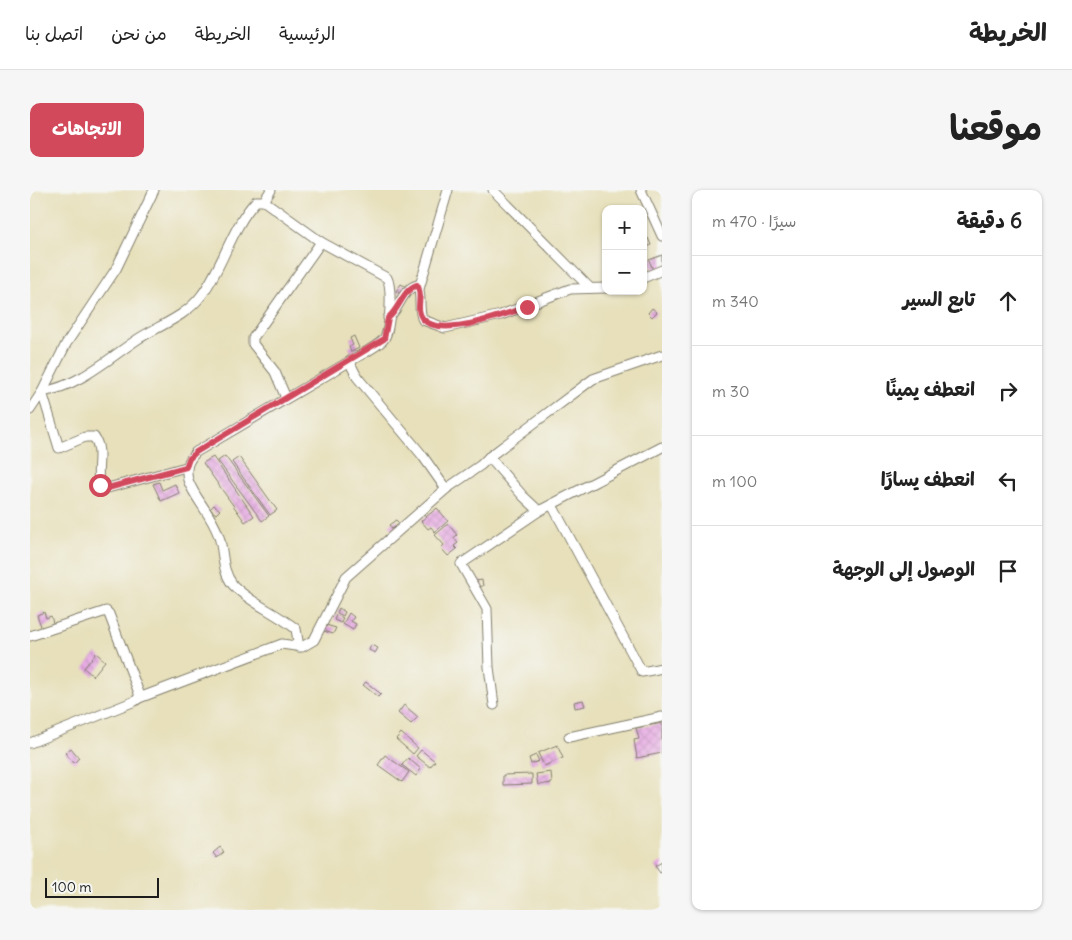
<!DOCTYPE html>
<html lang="ar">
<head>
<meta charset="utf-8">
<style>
  :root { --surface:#fff; --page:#f6f6f6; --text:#222; --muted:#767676; --line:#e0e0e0; --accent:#d1495b }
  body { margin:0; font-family:Delius,"Playpen Sans Arabic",sans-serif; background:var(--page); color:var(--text); direction:rtl }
  .controls { position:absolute; right:15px; top:15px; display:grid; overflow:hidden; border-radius:10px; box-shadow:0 1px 4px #0004 }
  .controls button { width:45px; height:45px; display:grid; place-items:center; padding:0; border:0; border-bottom:1px solid var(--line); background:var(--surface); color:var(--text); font:25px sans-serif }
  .scale { position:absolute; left:15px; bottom:12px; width:114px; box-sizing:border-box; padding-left:5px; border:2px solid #1c1c1c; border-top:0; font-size:14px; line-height:18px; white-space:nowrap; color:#1c1c1c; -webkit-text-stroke:4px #f6f6f2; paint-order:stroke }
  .stop { position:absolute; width:15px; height:15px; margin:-11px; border:4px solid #d1495b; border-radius:50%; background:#fff }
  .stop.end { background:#d1495b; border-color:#fff; box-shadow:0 1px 5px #0008 }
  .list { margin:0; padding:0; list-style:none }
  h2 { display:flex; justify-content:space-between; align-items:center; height:65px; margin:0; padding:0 20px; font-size:21px }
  h2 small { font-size:16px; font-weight:400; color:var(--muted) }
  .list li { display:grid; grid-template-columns:32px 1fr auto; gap:15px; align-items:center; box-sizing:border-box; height:90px; padding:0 20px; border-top:1px solid var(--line) }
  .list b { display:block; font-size:19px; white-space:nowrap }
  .list em { font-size:16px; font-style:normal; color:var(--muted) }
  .icon { flex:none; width:28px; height:28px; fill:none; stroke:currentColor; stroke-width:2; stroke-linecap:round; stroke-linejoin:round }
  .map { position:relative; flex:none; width:632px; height:720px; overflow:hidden; direction:ltr; border-radius:10px }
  header { display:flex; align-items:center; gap:30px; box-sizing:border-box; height:70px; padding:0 25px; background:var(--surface); border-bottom:1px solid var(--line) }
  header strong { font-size:24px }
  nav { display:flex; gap:28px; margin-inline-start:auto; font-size:18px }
  .intro { display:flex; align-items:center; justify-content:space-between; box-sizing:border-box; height:120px; padding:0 30px }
  h1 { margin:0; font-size:35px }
  .button { padding:12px 22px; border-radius:10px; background:var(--accent); color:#fff; font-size:18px; font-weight:700 }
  main { display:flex; gap:30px; padding:0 30px }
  aside { flex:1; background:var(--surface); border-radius:10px; box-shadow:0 1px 4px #0004 }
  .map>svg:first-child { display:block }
</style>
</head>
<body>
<header>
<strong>الخريطة</strong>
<nav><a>الرئيسية</a><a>الخريطة</a><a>من نحن</a><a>اتصل بنا</a></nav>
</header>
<div class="intro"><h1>موقعنا</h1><a class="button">الاتجاهات</a></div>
<main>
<aside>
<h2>6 دقيقة<small>سيرًا · 470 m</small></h2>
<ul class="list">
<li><svg class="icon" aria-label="ahead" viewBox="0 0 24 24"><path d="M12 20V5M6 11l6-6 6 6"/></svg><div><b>تابع السير</b></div><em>340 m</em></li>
<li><svg class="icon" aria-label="right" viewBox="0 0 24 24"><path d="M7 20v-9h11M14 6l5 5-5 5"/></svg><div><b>انعطف يمينًا</b></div><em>30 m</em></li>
<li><svg class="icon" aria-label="left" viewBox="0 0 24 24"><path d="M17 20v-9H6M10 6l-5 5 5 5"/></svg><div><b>انعطف يسارًا</b></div><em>100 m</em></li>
<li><svg class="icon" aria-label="arrive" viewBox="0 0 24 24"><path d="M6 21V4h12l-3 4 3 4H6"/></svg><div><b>الوصول إلى الوجهة</b></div></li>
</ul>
</aside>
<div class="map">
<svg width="632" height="720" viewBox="0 0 632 720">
  <defs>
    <pattern id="building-cross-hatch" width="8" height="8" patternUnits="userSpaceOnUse" patternTransform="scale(1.25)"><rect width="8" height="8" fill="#e6a8e2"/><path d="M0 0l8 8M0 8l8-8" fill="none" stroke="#c590c1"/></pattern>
  </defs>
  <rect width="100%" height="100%" fill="#f6f6f2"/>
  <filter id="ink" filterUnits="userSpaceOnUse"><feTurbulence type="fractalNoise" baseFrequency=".02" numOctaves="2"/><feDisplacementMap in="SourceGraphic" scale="10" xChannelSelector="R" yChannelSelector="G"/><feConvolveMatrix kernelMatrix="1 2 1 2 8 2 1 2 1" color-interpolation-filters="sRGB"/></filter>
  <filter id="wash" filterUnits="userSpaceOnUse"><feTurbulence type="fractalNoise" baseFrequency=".0096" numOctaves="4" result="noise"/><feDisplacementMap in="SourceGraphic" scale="20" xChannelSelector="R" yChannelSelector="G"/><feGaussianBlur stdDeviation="1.12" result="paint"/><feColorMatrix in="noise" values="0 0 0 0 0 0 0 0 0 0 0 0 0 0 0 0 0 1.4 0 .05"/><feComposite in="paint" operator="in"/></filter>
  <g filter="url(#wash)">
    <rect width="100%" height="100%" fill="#e7e0bb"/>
    <g id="blocks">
      <g fill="url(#building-cross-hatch)">
        <polygon points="618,48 621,55 613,59 613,50"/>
        <polygon points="632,65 632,77 623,80 619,70"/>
        <polygon points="371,94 375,96 370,103 366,101"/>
        <polygon points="622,118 627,122 622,127 618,123"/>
        <polygon points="324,146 329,158 321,162 319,157 323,155 320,148"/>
        <polygon points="195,266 239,326 232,331 188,271"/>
        <polygon points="183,267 224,326 215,332 173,273"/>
        <polygon points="209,267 247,320 240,325 202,272"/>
        <polygon points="129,292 132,300 145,294 149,303 131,311 123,294"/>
        <polygon points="184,315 190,320 186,324 180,319"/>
        <polygon points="407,318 418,331 405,342 401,337 398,339 391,331"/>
        <polygon points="366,330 370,334 362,339 359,335"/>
        <polygon points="418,334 427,345 424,348 428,353 424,356 427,359 418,366 411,358 414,355 405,345"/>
        <polygon points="452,390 453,396 447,397 446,391"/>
        <polygon points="309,418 315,422 313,426 307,423"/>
        <polygon points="14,422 16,428 21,426 23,433 12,439 7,425"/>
        <polygon points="319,423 324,427 321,431 326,434 323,440 313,434"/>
        <polygon points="306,425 313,428 311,433 304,430"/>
        <polygon points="296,435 306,438 303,444 294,441"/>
        <polygon points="341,455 348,458 345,463 339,460"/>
        <polygon points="66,463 75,471 63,486 54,478"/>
        <polygon points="336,492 351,504 348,507 333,495"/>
        <polygon points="553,510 555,516 545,518 544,512"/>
        <polygon points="374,515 388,527 381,534 368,523"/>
        <polygon points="632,533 632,563 607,568 604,550 609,549 606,538"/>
        <polygon points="371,543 388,558 383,564 366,549"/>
        <polygon points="527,555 533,568 514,576 508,563"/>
        <polygon points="41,558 49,568 44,573 35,563"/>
        <polygon points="391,560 405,571 400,577 386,566"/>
        <polygon points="355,565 379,582 372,592 348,575"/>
        <polygon points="506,565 509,571 501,574 499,568"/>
        <polygon points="378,568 391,579 386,586 372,575"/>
        <polygon points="521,582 522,593 508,595 506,584"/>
        <polygon points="502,584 502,594 473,595 473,585"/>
        <polygon points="190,657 194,662 187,668 183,663"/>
        <polygon points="632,672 632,682 630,683 625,676"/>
      </g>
    </g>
  </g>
  <g filter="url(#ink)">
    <use href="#blocks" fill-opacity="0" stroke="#827e6c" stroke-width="1"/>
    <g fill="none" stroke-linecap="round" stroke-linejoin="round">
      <g stroke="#827e6c" stroke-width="11">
        <g id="street">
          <polyline points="463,0 560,98"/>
          <polyline points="611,0 632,46"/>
          <polyline points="234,11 241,0"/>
          <polyline points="613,88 632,80"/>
          <polyline points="389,99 418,0"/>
          <path d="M358,128C369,120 372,99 387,95C393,105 387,119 393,130L415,138L471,125L540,99L576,98"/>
          <polyline points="256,208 245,182 223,154 223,148 291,52"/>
          <polyline points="0,220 12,202 36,154 86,79 124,0"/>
          <polyline points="459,267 563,189 632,165"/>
          <path d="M156,277L74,299C61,286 76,264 64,247H55L29,258L12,202C49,196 78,169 108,149C130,135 155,127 171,106C193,77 201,38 226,11H234L291,52L357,88C362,97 361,142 353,150C345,158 332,164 322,170L321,175L327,187L392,265L416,299L451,275L459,267L493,306L509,321"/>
          <polyline points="522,315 612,482 632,478"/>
          <polyline points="0,446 76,421 79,424 109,503 109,508 105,511 0,553"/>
          <path d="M269,457L266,439C247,423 220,413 203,395C190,379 195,361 188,344C181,324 165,309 158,290C155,278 158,270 166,262L322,170"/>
          <polyline points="109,508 252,454 272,457 284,450 316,387 416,299"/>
          <polyline points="464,515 459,477 457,419 431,374 509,321 632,257"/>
          <polyline points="539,547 632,527"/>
        </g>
      </g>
      <use href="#street" stroke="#fff" stroke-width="9"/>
    </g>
  </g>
  <g fill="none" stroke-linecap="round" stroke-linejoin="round" filter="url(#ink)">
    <path stroke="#d1495b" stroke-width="6" d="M70,295L74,299L156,277L159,269L166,262L354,149L358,128C369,120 373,99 387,95C394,105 384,119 393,129C410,149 475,124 497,117"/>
  </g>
</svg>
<div class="controls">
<button>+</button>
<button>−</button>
</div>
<div class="scale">100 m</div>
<div class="stop" style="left:70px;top:295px"></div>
<div class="stop end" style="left:497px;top:117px"></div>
</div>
</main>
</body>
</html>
